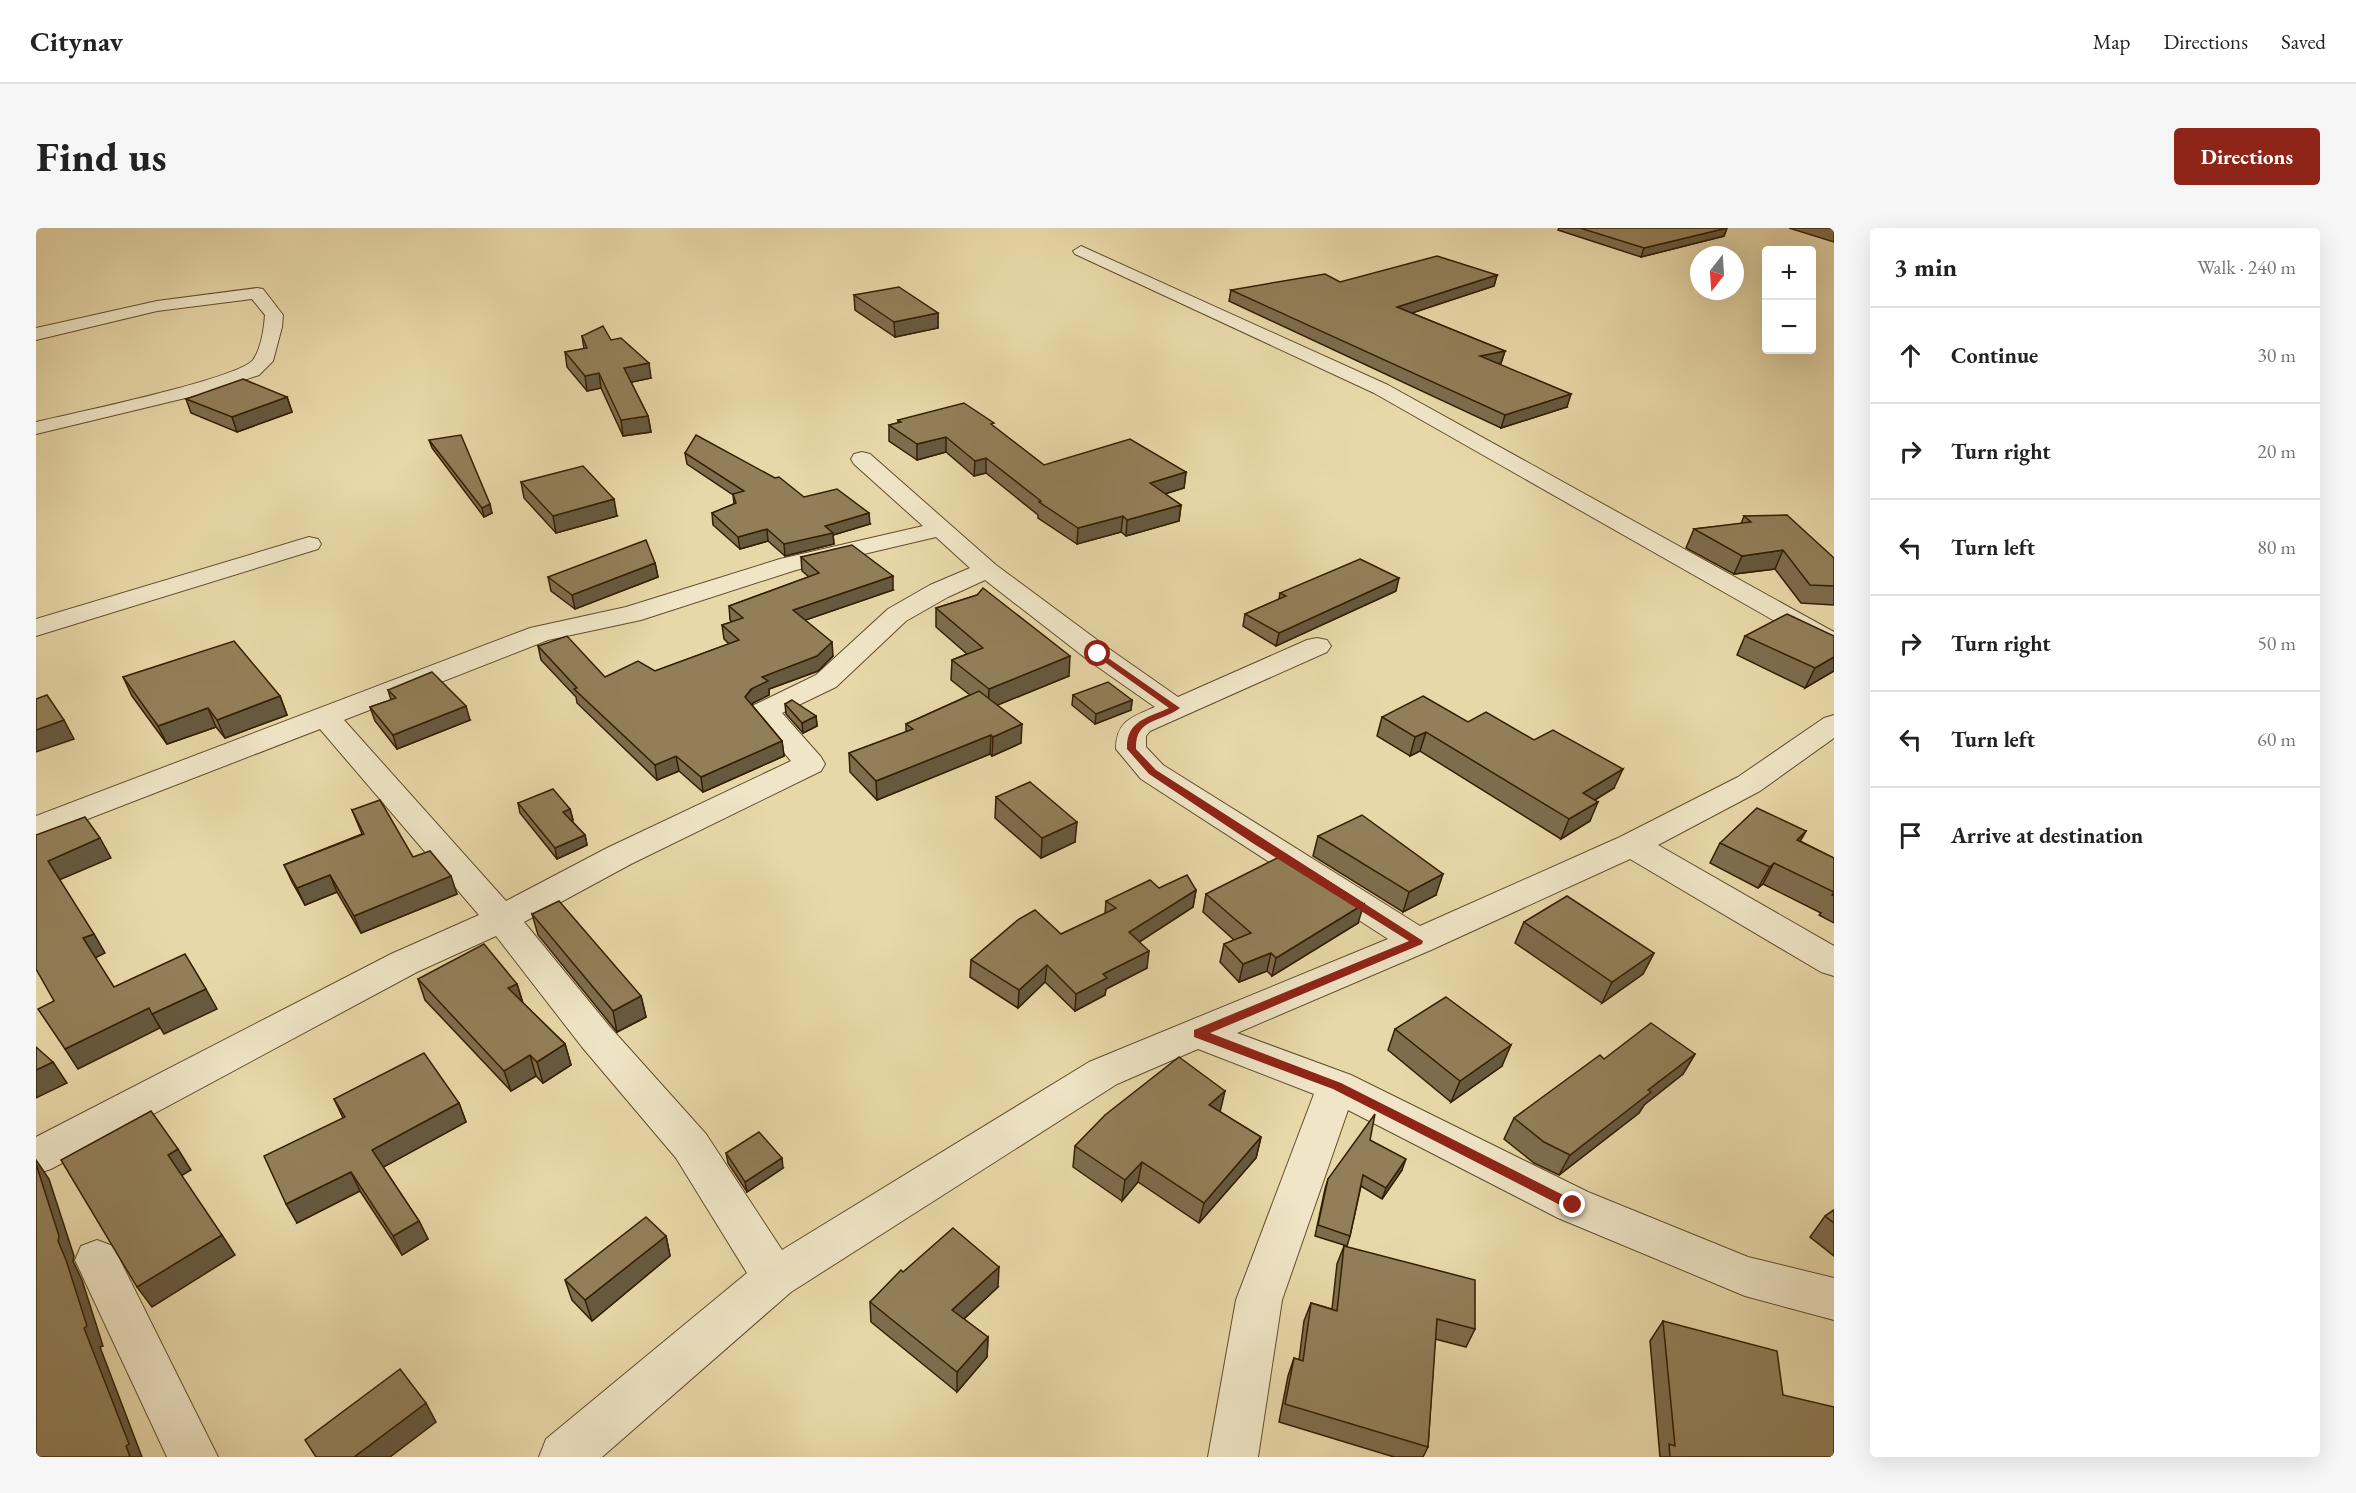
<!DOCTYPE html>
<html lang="en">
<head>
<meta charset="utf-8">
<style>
  :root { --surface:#fff; --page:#f6f6f6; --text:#222; --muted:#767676; --line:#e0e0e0; --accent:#8f2418 }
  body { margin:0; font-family:"EB Garamond",serif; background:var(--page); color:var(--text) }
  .controls { position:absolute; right:18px; top:18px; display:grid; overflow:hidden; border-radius:6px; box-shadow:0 6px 24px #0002 }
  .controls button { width:54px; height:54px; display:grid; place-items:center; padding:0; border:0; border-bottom:2px solid var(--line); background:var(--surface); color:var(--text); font:30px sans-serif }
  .compass { position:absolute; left:1654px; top:18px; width:54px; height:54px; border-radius:50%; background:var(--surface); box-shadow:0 6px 24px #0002; rotate:197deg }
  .stop { position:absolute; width:18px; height:18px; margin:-14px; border:4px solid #8f2418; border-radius:50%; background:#fff }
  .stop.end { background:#8f2418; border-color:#fff; box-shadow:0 2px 6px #0008 }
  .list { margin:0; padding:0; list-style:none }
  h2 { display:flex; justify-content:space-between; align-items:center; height:78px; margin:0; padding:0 24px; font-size:26px }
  h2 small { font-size:20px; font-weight:400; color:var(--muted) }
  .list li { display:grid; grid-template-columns:39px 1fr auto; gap:18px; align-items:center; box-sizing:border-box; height:96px; padding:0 24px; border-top:2px solid var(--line) }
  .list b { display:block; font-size:22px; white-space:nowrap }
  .list em { font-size:20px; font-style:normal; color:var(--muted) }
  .icon { flex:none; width:33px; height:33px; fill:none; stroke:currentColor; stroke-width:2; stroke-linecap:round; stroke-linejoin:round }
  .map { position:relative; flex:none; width:1798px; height:1229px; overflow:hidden; border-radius:6px }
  header { display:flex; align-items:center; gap:36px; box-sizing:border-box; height:84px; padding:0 30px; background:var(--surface); border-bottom:2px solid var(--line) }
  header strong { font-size:28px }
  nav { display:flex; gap:33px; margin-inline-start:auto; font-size:21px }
  .intro { display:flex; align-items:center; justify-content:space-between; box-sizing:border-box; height:144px; padding:0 36px }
  h1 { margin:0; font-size:42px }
  .button { padding:15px 27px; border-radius:6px; background:var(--accent); color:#fff; font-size:21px; font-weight:700 }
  main { display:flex; gap:36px; padding:0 36px }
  aside { flex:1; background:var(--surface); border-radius:6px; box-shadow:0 6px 24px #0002 }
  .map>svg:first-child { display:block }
</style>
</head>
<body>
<header>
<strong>Citynav</strong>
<nav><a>Map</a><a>Directions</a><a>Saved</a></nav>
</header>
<div class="intro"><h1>Find us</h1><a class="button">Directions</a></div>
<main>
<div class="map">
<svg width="1798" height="1229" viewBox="0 0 1798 1229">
  <rect width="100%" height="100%" fill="#e8d8a9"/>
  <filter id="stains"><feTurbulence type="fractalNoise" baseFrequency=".00333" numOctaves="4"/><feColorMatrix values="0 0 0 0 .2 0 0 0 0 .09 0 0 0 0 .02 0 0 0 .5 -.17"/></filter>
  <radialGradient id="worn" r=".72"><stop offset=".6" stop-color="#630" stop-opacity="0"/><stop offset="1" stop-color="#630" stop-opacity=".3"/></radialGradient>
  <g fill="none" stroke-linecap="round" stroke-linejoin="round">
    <g stroke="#624d2c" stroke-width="2">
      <g id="minor">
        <polygon points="1045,18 1352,157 1798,404 1798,423 1788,421 1338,165 1039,26 1037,23"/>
        <path d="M221,60L227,61L247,87L246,99L237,133L223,147L166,166L0,206V194C34,186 202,151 217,132C225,121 228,100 229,87L216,71L121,83L0,112V100L121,73Z"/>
        <path d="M826,224L834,226L960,337L1072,420L1142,469L1271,412L1281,410L1291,412L1295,418L1291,424L1114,503L1110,508V519L1127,537L1384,698L1584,609L1702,549L1788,490L1798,487V510L1724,563L1622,617L1798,718V748L1785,744L1594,631L1395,722L1201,805L1315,847L1552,964L1712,1029L1798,1050V1092L1709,1068L1522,990L1312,882L1246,1072L1222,1229H1172L1200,1072L1278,866L1162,821L1081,856L755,1064L566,1229H503L510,1211L711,1045L640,930L546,819L460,708L381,744L15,941L0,946V909L355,726L443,687L284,501L0,611V588L494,400L590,379L744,331L887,298L818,236L815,231L818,226ZM900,309L934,340L894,357L852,381L780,447L718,477L713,483L755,533L571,620L470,673L308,492L512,412L605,392L760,342ZM949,352L1052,432L1119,479C1096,489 1080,493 1080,521L1105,551L1352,711L1053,834L746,1022L670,906L574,799L488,694L595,636L785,543L789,536L785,529L746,485L800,459L870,393L912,369Z"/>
        <polygon points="273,309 282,311 285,316 282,321 0,408 0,391"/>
        <polygon points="61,1012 77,1018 182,1229 131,1229 39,1032 45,1018"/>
      </g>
    </g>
    <use href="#minor" fill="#f0e6c7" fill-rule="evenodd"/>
  </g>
  <g fill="#7e6d4d" stroke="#351f02" stroke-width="1.5">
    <polygon points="1523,0 1691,0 1688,8 1605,29 1522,2"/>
    <polygon points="1753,0 1798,0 1798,14"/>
    <polygon points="1461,47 1458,58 1375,85 1469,123 1465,135 1461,136 1531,179 1465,200 1193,73 1195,62 1304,54"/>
    <polygon points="818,67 902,85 902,100 859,109 819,82"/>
    <polygon points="546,108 575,112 615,150 595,154 612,188 615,204 587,208 565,160 551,163 531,139 529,124 548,121"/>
    <polygon points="251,169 256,184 201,204 155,185 150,171"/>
    <polygon points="862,192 958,199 1008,237 1150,244 1148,260 1129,266 1145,277 1143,293 1090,308 1085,304 1041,316 1002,290 1002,287 950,245 938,248 910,224 881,232 853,213 853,197 862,195"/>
    <polygon points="393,212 456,285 448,289 396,220"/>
    <polygon points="649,225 768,269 834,296 797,307 798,316 749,328 732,313 704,321 677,297 676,285 698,276 697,267 651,236"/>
    <polygon points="485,254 581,288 520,305 488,270"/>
    <polygon points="1708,288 1798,330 1798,377 1765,375 1739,341 1698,346 1650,320 1658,301 1705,296"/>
    <polygon points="765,329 857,362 769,392 797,428 782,443 733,461 733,467 717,475 716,477 746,513 748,528 667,564 643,543 621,552 541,475 540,469 505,432 502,418 569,449 619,443 693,416 688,411 686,397 696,394 694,392 693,378 773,349 766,343"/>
    <polygon points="619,335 622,349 539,381 515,363 512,349"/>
    <polygon points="1360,363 1240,418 1207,398 1209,386 1243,371 1244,365"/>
    <polygon points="941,367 1033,448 961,477 985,515 956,528 954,526 841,572 814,544 813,525 870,504 870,496 934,467 915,452 916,432 931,426 900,399 900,380"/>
    <polygon points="1709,408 1798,408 1798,443 1769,460 1701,427"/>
    <polygon points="87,449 244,468 251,487 189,510 180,499 131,516 96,468"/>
    <polygon points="352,462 434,492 361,521 339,493 334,479 355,472"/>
    <polygon points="1037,467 1096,472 1095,482 1059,496 1036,477"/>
    <polygon points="749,476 780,488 781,498 767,505 750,486"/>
    <polygon points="1346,489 1432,494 1578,560 1559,572 1554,593 1525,611 1384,523 1374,528 1341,508"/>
    <polygon points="960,569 1039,614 1005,630 959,590"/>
    <polygon points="482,575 534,581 537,592 535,592 549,607 551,617 521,631 484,585"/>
    <polygon points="316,582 377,629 421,666 325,705 301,664 269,677 256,654 248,637 326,606"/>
    <polygon points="1770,603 1764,613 1798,630 1798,695 1783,687 1785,685 1727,656 1722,660 1674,635 1684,615"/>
    <polygon points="1282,608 1400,667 1367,684 1277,628"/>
    <polygon points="1123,660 1160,662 1157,679 1103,714 1111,740 1070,761 1069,767 1039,783 1009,754 982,780 934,749 935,732 1025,706 1069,686 1070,673"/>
    <polygon points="1170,666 1322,695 1236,748 1231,743 1203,754 1184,734 1188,716 1198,712 1167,684"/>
    <polygon points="496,686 605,768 610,789 581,804 502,707"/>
    <polygon points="1488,694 1618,725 1607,746 1566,775 1479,715"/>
    <polygon points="382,751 481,756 487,775 529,816 535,837 507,855 500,848 475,863 389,772"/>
    <polygon points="1359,801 1466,838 1415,874 1352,822"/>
    <polygon points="1659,826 1647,846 1608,877 1603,885 1523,947 1498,935 1468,911 1478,890 1568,831"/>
    <polygon points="298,871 423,875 430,894 347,939 383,993 392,1011 366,1027 324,963 261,995 307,890"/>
    <polygon points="1184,884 1225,909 1220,930 1163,995 1102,954 1086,973 1037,939 1039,918"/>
    <polygon points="1334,912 1366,942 1346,971 1325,958 1314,1008 1311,1018 1279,1008 1289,961 1292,951"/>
    <polygon points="690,925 747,940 711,964 692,935"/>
    <polygon points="1798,982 1798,1028 1774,1009 1789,988"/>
    <polygon points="630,1008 634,1028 556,1093 536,1072 529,1052"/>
    <polygon points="1308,1018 1439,1101 1430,1119 1399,1111 1392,1219 1387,1229 1358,1229 1243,1194 1252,1148 1258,1130 1263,1132 1268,1093 1275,1075 1296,1081 1301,1036"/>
    <polygon points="867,1044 962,1059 928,1091 952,1109 951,1129 921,1164 835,1094 834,1074"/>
    <polygon points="1627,1093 1747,1167 1798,1229 1624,1229 1614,1113"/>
  </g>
  <g fill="#66593e" stroke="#351f02" stroke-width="1.5">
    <polygon points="1691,0 1688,8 1605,29 1608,20"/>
    <polygon points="1461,47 1458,58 1358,91 1361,79"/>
    <polygon points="902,85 902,100 859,109 858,94"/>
    <polygon points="1469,123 1465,135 1441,140 1444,128"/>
    <polygon points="613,135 615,150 591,155 588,140"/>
    <polygon points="563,145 565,160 551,163 549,148"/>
    <polygon points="1535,166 1531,179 1465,200 1469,187"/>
    <polygon points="251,169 256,184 201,204 196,189"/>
    <polygon points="612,188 615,204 587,208 585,192"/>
    <polygon points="910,209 910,224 881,232 881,216"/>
    <polygon points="950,230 950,245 938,248 939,233"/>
    <polygon points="1150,244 1148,260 1112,271 1114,255"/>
    <polygon points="578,271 581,288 520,305 517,288"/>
    <polygon points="454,276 456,285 448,289 446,280"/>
    <polygon points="1145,277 1143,293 1090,308 1091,292"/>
    <polygon points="833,285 834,296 797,307 798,316 749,328 748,316 789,298"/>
    <polygon points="1087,288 1085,304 1041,316 1042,300"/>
    <polygon points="731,301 732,313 704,321 702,309"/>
    <polygon points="1747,322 1739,341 1698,346 1706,328"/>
    <polygon points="619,335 622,349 539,381 536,367"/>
    <polygon points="857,348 857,362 758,396 757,382"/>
    <polygon points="1363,350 1360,363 1240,418 1243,405"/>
    <polygon points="796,414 797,428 782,443 733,461 733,467 717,475 711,483 709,469 726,449"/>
    <polygon points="1034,428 1033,448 952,481 953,461"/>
    <polygon points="1798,429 1798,443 1769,460 1779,440"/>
    <polygon points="244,468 251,487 189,510 181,492"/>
    <polygon points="1096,472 1095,482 1059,496 1060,486"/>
    <polygon points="430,478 434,492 361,521 357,507"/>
    <polygon points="172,480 180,499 131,516 122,498"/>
    <polygon points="780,488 781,498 767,505 766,495"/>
    <polygon points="28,492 38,511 0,524 0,502"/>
    <polygon points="986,496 985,515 956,528 957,509"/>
    <polygon points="1390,504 1384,523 1374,528 1379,509"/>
    <polygon points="955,507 954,526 841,572 840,553"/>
    <polygon points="746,513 748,528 667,564 665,549"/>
    <polygon points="640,528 643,543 621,552 619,537"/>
    <polygon points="1587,541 1578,560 1539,584 1547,565"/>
    <polygon points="1562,574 1554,593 1525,611 1533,591"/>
    <polygon points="534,581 537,592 530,595 527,584"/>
    <polygon points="1041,594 1039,614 1005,630 1006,610"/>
    <polygon points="1770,603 1758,624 1761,612"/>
    <polygon points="549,607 551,617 521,631 519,620"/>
    <polygon points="64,610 75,630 23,652 12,633"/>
    <polygon points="1738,635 1727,656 1722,660 1734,639"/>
    <polygon points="1407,646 1400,667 1367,684 1373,664"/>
    <polygon points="294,647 301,664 269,677 261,660"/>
    <polygon points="415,648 421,666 325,705 318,688"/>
    <polygon points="1160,662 1157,679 1091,722 1093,704"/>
    <polygon points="1328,676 1322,695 1236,748 1240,730"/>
    <polygon points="58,706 69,725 59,730 47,710"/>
    <polygon points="1113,723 1111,740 1070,761 1069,767 1039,783 1040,766 1067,746"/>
    <polygon points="1235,725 1231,743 1203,754 1207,736"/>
    <polygon points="1618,725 1607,746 1566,775 1576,754"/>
    <polygon points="1011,737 1009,754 982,780 983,762"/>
    <polygon points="481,756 487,776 472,760"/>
    <polygon points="170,761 181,781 128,806 116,786"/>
    <polygon points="605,768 610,789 581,804 577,783"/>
    <polygon points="113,780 124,800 42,841 29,821"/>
    <polygon points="529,816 535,837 507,855 501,834"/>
    <polygon points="1475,817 1466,838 1415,874 1424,853"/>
    <polygon points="1659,826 1647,846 1608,877 1603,885 1523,947 1534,927 1612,862"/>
    <polygon points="494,827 500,848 475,863 468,843"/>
    <polygon points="17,834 31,855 0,870 0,842"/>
    <polygon points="1189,863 1184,884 1173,877"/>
    <polygon points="423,875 430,894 344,941 336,922"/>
    <polygon points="1225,909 1220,930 1163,995 1168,975"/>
    <polygon points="142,921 155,942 145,948 132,927"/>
    <polygon points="746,930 747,940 711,964 709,954"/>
    <polygon points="1370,931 1366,942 1346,971 1350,960"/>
    <polygon points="0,932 13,951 38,1028 37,1033 46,1052 67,1118 64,1119 106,1229 94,1229 48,1100 22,1013 0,936"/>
    <polygon points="1106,934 1102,954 1086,973 1089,952"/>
    <polygon points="315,944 324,963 261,995 250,976"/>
    <polygon points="383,993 392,1011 366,1027 357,1008"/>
    <polygon points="186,1007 199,1027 116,1079 101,1059"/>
    <polygon points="630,1008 634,1028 556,1093 549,1072"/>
    <polygon points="963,1039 962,1059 916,1102 916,1082"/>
    <polygon points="952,1109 951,1129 921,1164 921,1144"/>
    <polygon points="390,1175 400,1194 354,1229 318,1229"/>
  </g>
  <g fill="#927f59" stroke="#351f02" stroke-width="1.5">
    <polygon points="1544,0 1691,0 1608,20"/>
    <polygon points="1401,28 1461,47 1361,79 1469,123 1444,128 1535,166 1469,187 1195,62 1289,46 1304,54"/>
    <polygon points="863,59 902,85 858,94 818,67"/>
    <polygon points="567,98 575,112 585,110 613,135 588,140 612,188 585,192 563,145 549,148 529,124 551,120 546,108"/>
    <polygon points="207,151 251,169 196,189 150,171"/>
    <polygon points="928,175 958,195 955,196 1008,237 1094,211 1150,244 1114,255 1145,277 1091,292 1087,288 1042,300 1003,274 1005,273 950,230 939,233 910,209 881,216 853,197 865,194 862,192"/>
    <polygon points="425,207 454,276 446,280 393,212"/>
    <polygon points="660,207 739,250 743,249 768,269 801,261 833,285 789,298 797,305 748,316 731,301 702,309 676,285 700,275 697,266 708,263 649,225"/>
    <polygon points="547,238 578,271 517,288 485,254"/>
    <polygon points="1751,287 1798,330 1798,358 1774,357 1747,322 1706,328 1658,301 1715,294 1708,288"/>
    <polygon points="610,312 619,335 536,367 512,349"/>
    <polygon points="816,317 857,348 757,382 796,414 781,428 726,449 732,453 715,461 709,469 746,513 665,549 640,528 619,537 538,461 541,460 502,418 531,408 569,449 602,433 619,443 703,412 686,397 707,390 693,378 783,345 765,329"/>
    <polygon points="1324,331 1363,350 1243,405 1209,386 1250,368 1244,365"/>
    <polygon points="947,360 1034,428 953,461 916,432 947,420 900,380 941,367"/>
    <polygon points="1751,386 1798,408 1798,429 1779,440 1709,408"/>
    <polygon points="198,413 244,468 181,492 172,480 122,498 87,449"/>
    <polygon points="396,444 430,478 357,507 334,479 360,470 352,462"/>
    <polygon points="1072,454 1096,472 1060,486 1037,467"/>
    <polygon points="943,463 986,496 957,509 955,507 840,553 813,525 877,501 870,496"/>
    <polygon points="11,467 28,492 0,502 0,471"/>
    <polygon points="1387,468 1432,494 1450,484 1498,512 1517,502 1587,541 1547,565 1562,574 1533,591 1390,504 1379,509 1346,489"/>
    <polygon points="756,472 780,488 766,495 749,476"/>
    <polygon points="994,554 1041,594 1006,610 960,569"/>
    <polygon points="517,561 534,581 527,584 549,607 519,620 482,575"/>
    <polygon points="344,572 377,629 394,623 415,648 318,688 294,647 261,660 248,637 328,606 316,582"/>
    <polygon points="1721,580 1770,603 1761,612 1798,630 1798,668 1796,667 1798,664 1738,635 1734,639 1684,615"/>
    <polygon points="1326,587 1407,646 1373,664 1282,608"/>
    <polygon points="49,589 64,610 12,633 58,706 47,710 78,759 149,726 170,761 116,786 113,780 29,821 2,781 18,773 0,741 0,607"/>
    <polygon points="1249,626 1328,676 1240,730 1235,725 1207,736 1188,716 1215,705 1170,666"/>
    <polygon points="1151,647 1160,662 1093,704 1113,723 1067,746 1071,750 1040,766 1011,737 983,762 935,732 983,691 999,682 1025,706 1080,680 1070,673 1114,652 1123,660"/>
    <polygon points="1531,668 1618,725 1576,754 1488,694"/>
    <polygon points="523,673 605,768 577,783 496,686"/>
    <polygon points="448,716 481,756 472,760 529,816 501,834 494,827 468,843 382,751"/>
    <polygon points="1410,769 1475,817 1424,853 1359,801"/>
    <polygon points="1615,795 1659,826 1612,862 1615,864 1534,927 1508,914 1478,890 1564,827 1568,831"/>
    <polygon points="0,819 17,834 0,842"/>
    <polygon points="388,825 423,875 336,922 383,993 357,1008 315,944 250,976 228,928 309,889 298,871"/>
    <polygon points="1143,829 1189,863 1173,877 1225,909 1168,975 1106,934 1089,952 1039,918 1069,887"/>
    <polygon points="115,883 142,921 132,927 186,1007 101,1059 25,932"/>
    <polygon points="1339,886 1334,912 1370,931 1350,960 1327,947 1314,1008 1282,997 1292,951"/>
    <polygon points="723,904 746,930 709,954 690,925"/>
    <polygon points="0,936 23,1008 22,1013 30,1032 51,1098 48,1100 93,1216 90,1218 94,1229 0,1229"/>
    <polygon points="1798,982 1798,995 1789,988"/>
    <polygon points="610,989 630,1008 549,1072 529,1052"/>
    <polygon points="917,1000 963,1039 916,1082 952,1109 921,1144 834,1074 865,1042 867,1044"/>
    <polygon points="1308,1018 1439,1052 1439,1101 1401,1091 1392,1219 1249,1176 1258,1130 1267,1133 1275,1075 1301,1083"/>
    <polygon points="1627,1093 1741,1123 1747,1167 1798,1179 1798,1229 1634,1229 1633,1216 1639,1218"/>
    <polygon points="364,1141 390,1175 318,1229 280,1229 269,1212"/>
  </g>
  <path fill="#8f2418" d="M1060,425H1065L1144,480C1124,495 1099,490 1100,521L1120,542L1387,713L1386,716L1174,805L1305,855L1541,974L1543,977L1541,981H1532L1297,861L1158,809V802L1373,713L1218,616L1113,546L1091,521C1090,493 1111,490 1133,480L1060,428Z"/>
  <rect width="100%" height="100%" filter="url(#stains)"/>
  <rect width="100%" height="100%" fill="url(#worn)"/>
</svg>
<div class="controls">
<button>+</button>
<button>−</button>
</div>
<svg class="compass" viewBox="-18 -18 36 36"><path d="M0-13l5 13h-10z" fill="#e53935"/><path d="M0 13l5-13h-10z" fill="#767676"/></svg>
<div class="stop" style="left:1062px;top:426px"></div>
<div class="stop end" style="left:1537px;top:977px"></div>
</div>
<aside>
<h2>3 min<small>Walk · 240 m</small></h2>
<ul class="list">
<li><svg class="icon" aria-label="ahead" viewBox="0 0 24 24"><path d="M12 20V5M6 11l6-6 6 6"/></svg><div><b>Continue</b></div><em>30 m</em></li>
<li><svg class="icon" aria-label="right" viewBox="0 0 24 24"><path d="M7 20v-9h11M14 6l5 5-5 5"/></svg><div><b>Turn right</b></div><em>20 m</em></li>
<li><svg class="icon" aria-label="left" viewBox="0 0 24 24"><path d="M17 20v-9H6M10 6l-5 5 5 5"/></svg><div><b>Turn left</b></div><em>80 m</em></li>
<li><svg class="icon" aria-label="right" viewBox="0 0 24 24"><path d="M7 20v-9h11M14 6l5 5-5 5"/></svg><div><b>Turn right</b></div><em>50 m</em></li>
<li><svg class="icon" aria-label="left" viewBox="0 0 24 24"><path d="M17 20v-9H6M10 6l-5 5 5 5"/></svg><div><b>Turn left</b></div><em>60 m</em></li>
<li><svg class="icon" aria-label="arrive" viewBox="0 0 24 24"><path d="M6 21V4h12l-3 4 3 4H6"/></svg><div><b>Arrive at destination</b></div></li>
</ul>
</aside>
</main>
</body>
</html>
